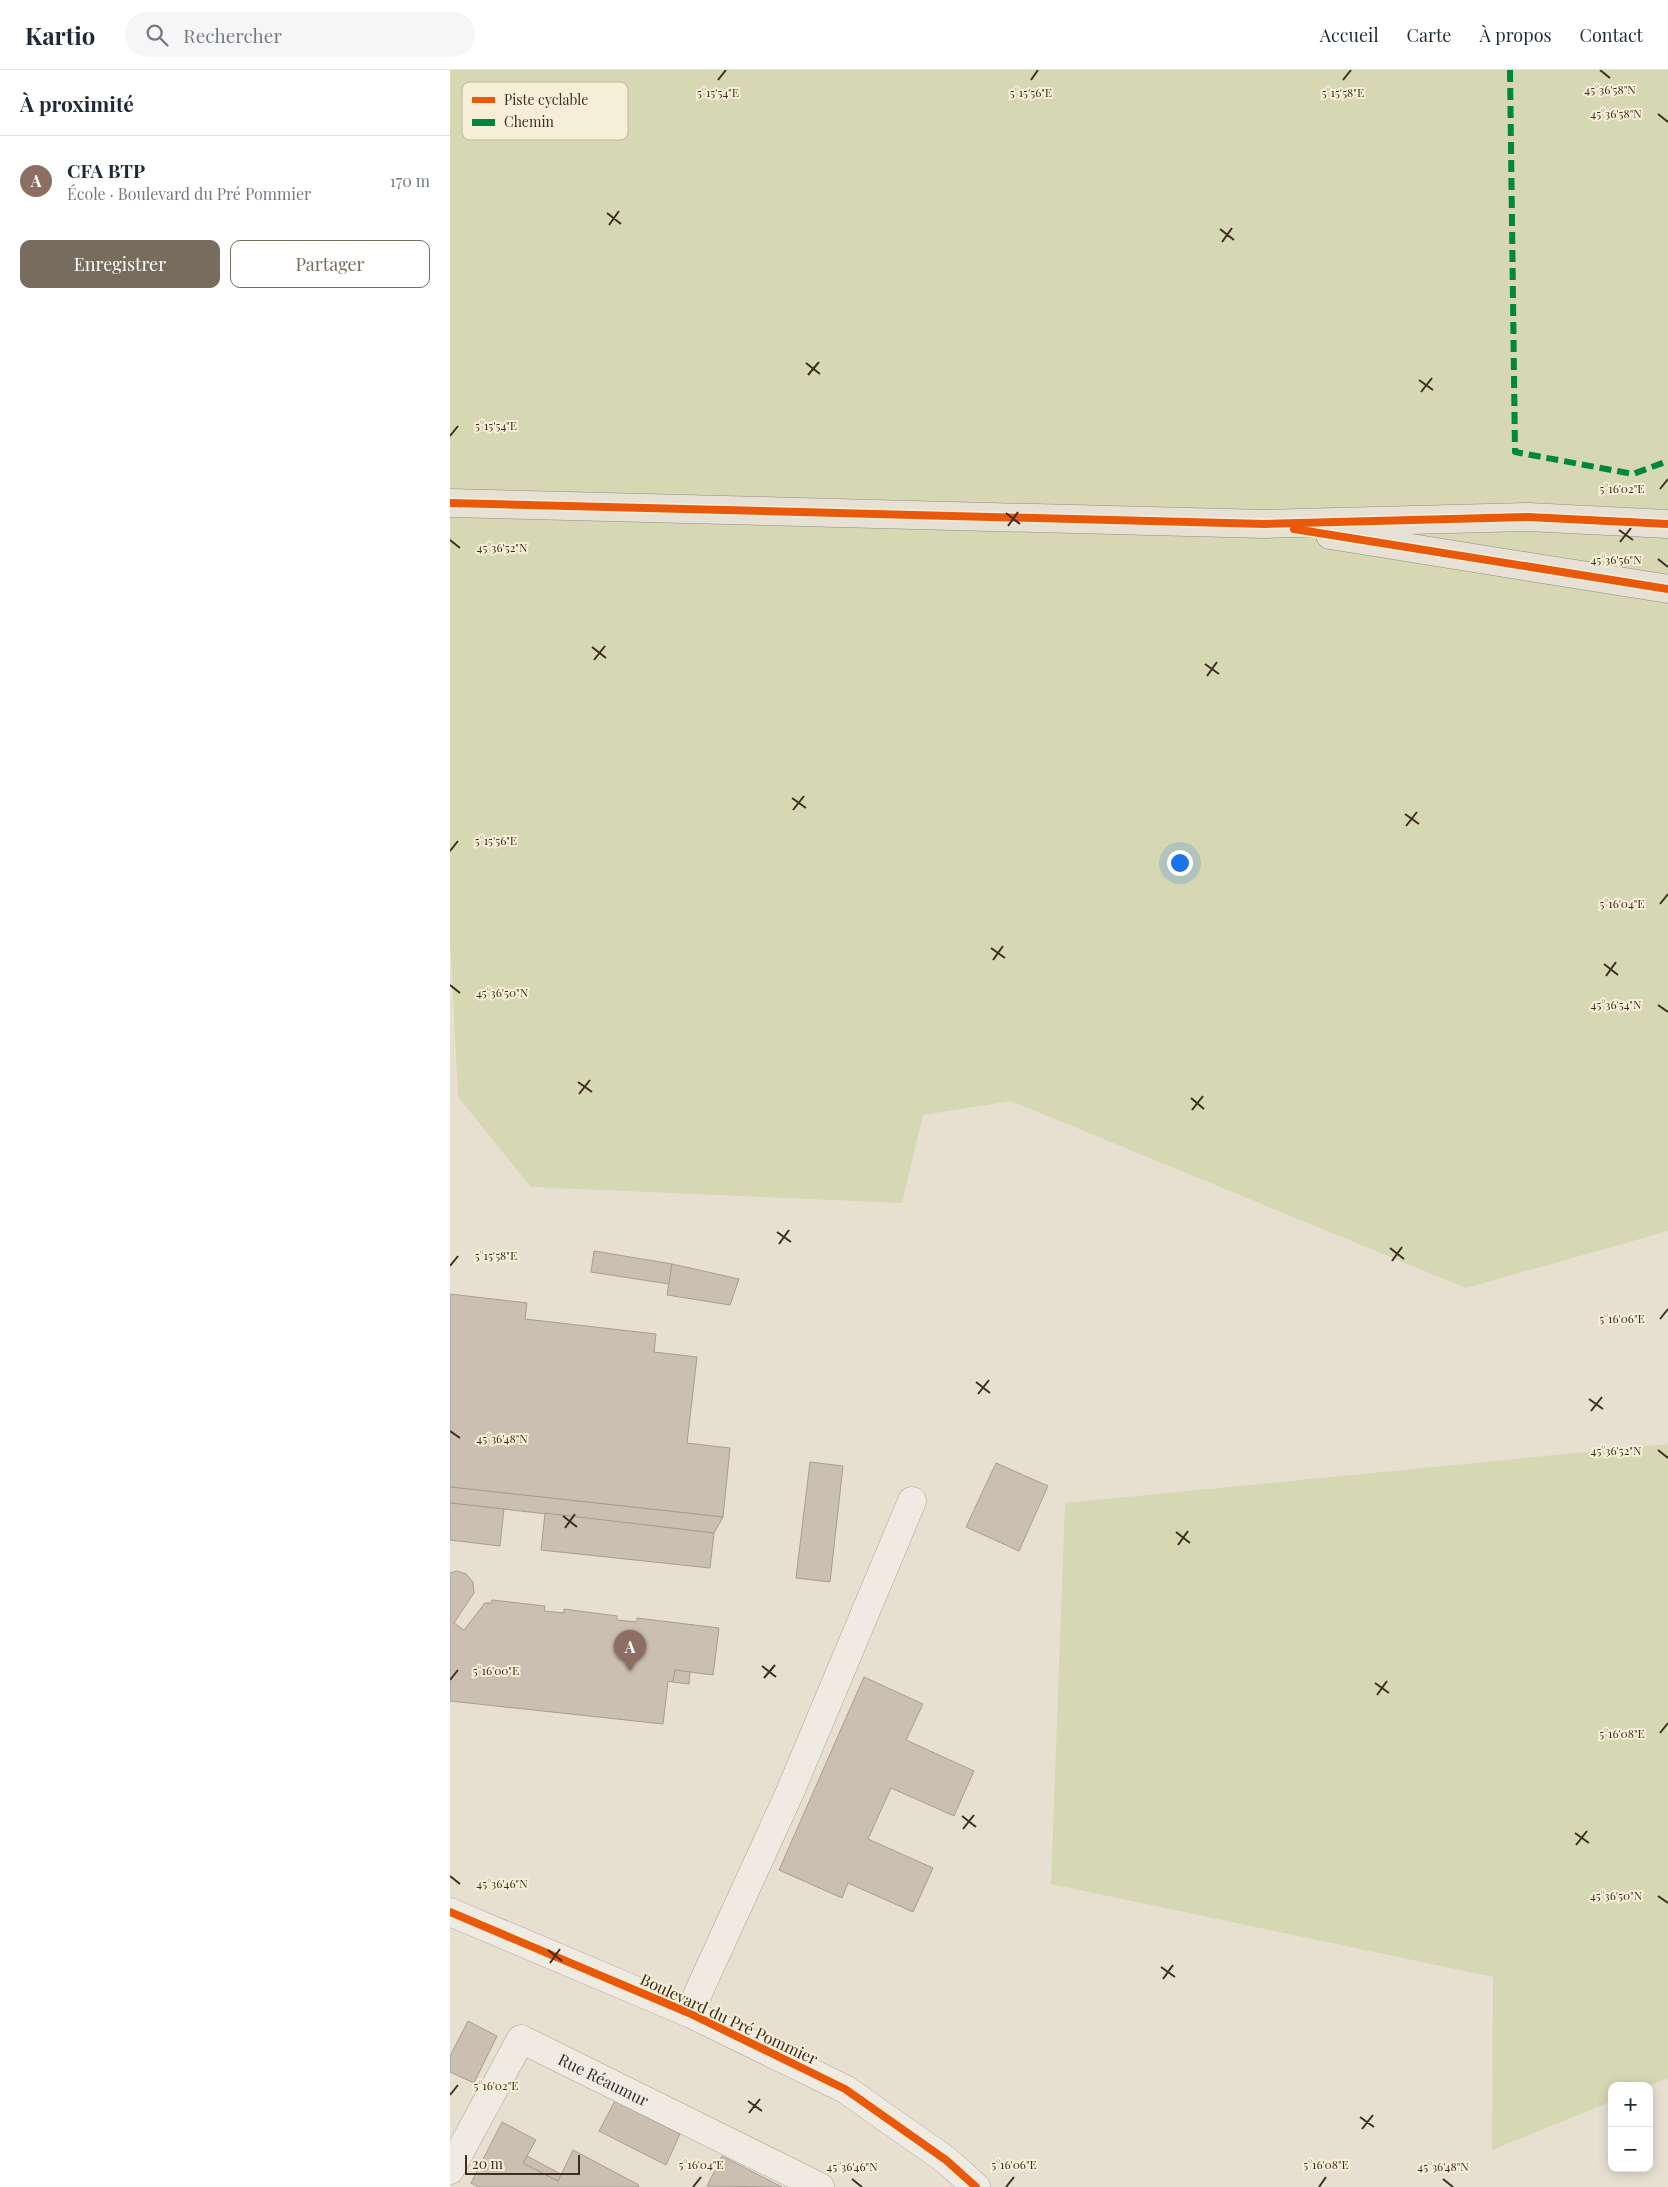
<!DOCTYPE html>
<html lang="fr">
<head>
<meta charset="utf-8">
<style>
  :root { --surface:#fff; --page:#f6f6f7; --text:#1f2937; --muted:#747a83; --line:#e0e1e3; --accent:#786c5e }
  body { margin:0; font-family:"Playfair Display",serif; background:var(--page); color:var(--text) }
  .controls { position:absolute; right:15px; bottom:15px; display:grid; overflow:hidden; border-radius:10px; box-shadow:0 2px 12px #0003 }
  .controls button { width:45px; height:45px; display:grid; place-items:center; padding:0; border:0; border-bottom:1px solid var(--line); background:var(--surface); color:var(--text); font:25px sans-serif }
  .scale { position:absolute; left:15px; bottom:12px; width:115px; box-sizing:border-box; padding-left:5px; border:2px solid #3d2e20; border-top:0; font-size:14px; line-height:18px; white-space:nowrap; color:#3d2e20; -webkit-text-stroke:4px #f7eed8; paint-order:stroke }
  .you { position:absolute; left:729px; top:792px; width:18px; height:18px; margin:-12px; border:4px solid #fff; border-radius:50%; background:#1a73e8; box-shadow:0 0 0 8px #1a73e833 }
  .badge { display:grid; place-items:center; width:32px; height:32px; border-radius:50%; background:var(--accent); color:#fff; font-size:16px; font-weight:700 }
  .pin { position:absolute; translate:-50% -41px; filter:drop-shadow(0 1px 2px #0008) }
  .pin::after { content:''; position:absolute; top:26px; width:18px; height:15px; background:inherit; clip-path:polygon(0 0,100% 0,50% 100%) }
  .list { margin:0; padding:0; list-style:none }
  h2 { display:flex; justify-content:space-between; align-items:center; height:65px; margin:0; padding:0 20px; font-size:21px }
  h2 small { font-size:16px; font-weight:400; color:var(--muted) }
  .list li { display:grid; grid-template-columns:32px 1fr auto; gap:15px; align-items:center; box-sizing:border-box; height:90px; padding:0 20px; border-top:1px solid var(--line) }
  .list b { display:block; font-size:19px; white-space:nowrap }
  .list p { margin:0; font-size:16px; white-space:nowrap; color:var(--muted) }
  .list em { font-size:16px; font-style:normal; color:var(--muted) }
  .actions { display:flex; gap:10px; padding:15px 20px }
  .actions a { flex:1; padding:11px 0; border:1px solid var(--accent); border-radius:10px; text-align:center; font-size:18px; color:var(--accent) }
  .actions .main { background:var(--accent); color:#fff }
  .icon { flex:none; width:28px; height:28px; fill:none; stroke:currentColor; stroke-width:2; stroke-linecap:round; stroke-linejoin:round }
  .map { position:relative; flex:none; width:1218px; height:2117px; overflow:hidden }
  header { display:flex; align-items:center; gap:30px; box-sizing:border-box; height:70px; padding:0 25px; background:var(--surface); border-bottom:1px solid var(--line) }
  header strong { font-size:24px }
  nav { display:flex; gap:28px; margin-inline-start:auto; font-size:18px }
  .search { width:350px; height:45px; background:var(--page); display:flex; align-items:center; gap:12px; box-sizing:border-box; padding:0 18px; border-radius:28px; color:var(--muted); font-size:19px }
  main { display:flex }
  aside { flex:1; background:var(--surface) }
  .map>svg:first-child { display:block }
</style>
</head>
<body>
<header>
<strong>Kartio</strong>
<div class="search"><svg class="icon" aria-label="search" viewBox="0 0 24 24"><circle cx="10" cy="10" r="6"/><path d="M15 15l6 6"/></svg>Rechercher</div>
<nav><a>Accueil</a><a>Carte</a><a>À propos</a><a>Contact</a></nav>
</header>
<main>
<aside>
<h2>À proximité<small></small></h2>
<ul class="list">
<li><span class="badge" style="background:#8d6e63">A</span><div><b>CFA BTP</b><p>École · Boulevard du Pré Pommier</p></div><em>170 m</em></li>
</ul>
<div class="actions"><a class="main">Enregistrer</a><a>Partager</a></div>
</aside>
<div class="map">
<svg width="1218" height="2117" viewBox="0 0 1218 2117">
  <rect width="100%" height="100%" fill="#e7e0d1"/>
  <g fill="#d6d7b3">
    <polygon points="0,0 1218,0 1218,1161 1016,1218 561,1031 473,1045 452,1133 81,1117 8,1027 0,868"/>
    <polygon points="1218,1374 1218,2008 1199,2016 1162,2016 1162,2031 1042,2080 1043,1907 601,1814 615,1433"/>
  </g>
  <g fill="#cbbfb2" stroke="#a89c90">
    <polygon points="144,1181 222,1194 219,1214 141,1202"/>
    <polygon points="222,1194 289,1209 280,1235 217,1225"/>
    <polygon points="0,1224 77,1233 75,1249 206,1264 204,1282 247,1287 237,1373 280,1378 273,1447 0,1417"/>
    <polygon points="360,1392 393,1396 380,1512 346,1508"/>
    <polygon points="546,1393 598,1416 569,1481 516,1457"/>
    <polygon points="0,1417 273,1447 264,1463 0,1433"/>
    <polygon points="0,1433 54,1439 50,1476 0,1470"/>
    <polygon points="95,1443 264,1463 260,1498 91,1480"/>
    <polygon points="7,1501 16,1504 23,1512 24,1523 4,1553 14,1560 35,1533 41,1533 42,1530 95,1536 94,1541 114,1543 114,1539 167,1546 167,1550 187,1552 187,1548 269,1558 263,1605 225,1600 223,1612 218,1611 213,1654 0,1631 0,1503"/>
    <polygon points="225,1600 240,1602 239,1614 223,1612"/>
    <polygon points="414,1607 473,1634 456,1670 524,1701 504,1746 441,1718 418,1769 483,1798 463,1842 398,1813 392,1828 329,1800"/>
    <polygon points="18,1951 47,1966 24,2013 0,2002 0,1986"/>
    <polygon points="165,2031 230,2064 216,2095 149,2061"/>
    <polygon points="52,2052 86,2070 73,2093 108,2111 123,2080 189,2115 188,2117 28,2117 21,2113"/>
    <polygon points="77,2086 111,2104 108,2111 73,2093"/>
    <polygon points="272,2086 332,2117 257,2116"/>
  </g>
  <g fill="none" stroke-linecap="round" stroke-linejoin="round">
    <g stroke="#ada599" stroke-width="29">
      <g id="minor">
        <polyline points="0,1842 239,1943 395,2019 496,2090 526,2117"/>
        <polyline points="239,1943 340,1722 462,1431"/>
        <path id="s1" d="M0,2100L71,1969L370,2117"/>
      </g>
    </g>
    <g stroke="#928b80" stroke-width="29">
      <g id="major">
        <polyline points="0,433 815,454 1078,447 1218,454"/>
        <polyline points="880,465 1218,519"/>
      </g>
    </g>
    <use href="#minor" stroke="#efebe3" stroke-width="28"/>
    <use href="#major" stroke="#e6e1d4" stroke-width="28"/>
    <polyline stroke="#00873e" stroke-width="6" stroke-dasharray="12 6" stroke-linecap="butt" points="1060,0 1065,382 1183,404 1218,391"/>
    <g stroke="#f7eed8" stroke-width="11">
      <g id="cycleway">
        <polyline points="0,433 815,454 1078,447 1218,454"/>
        <polyline points="844,459 1218,519"/>
        <polyline points="0,1842 239,1943 395,2019 496,2090 526,2117"/>
      </g>
    </g>
    <use href="#cycleway" stroke="#e8590c" stroke-width="8"/>
  </g>
  <path fill="none" stroke="#3d2e20" stroke-width="2" d="M1150,0L1160,8M268,10L276,0M581,10L588,0M893,10L901,0M1208,44L1218,52M157,143L171,154M159,155L169,141M770,159L784,170M772,172L782,158M356,293L370,304M358,305L369,292M969,310L983,320M971,322L982,308M0,366L8,356M1210,419L1218,409M556,443L570,454M558,456L568,442M1169,460L1183,470M0,470L10,478M1170,472L1181,458M1208,489L1218,497M142,577L156,588M144,590L155,576M755,594L769,604M757,606L767,592M342,728L356,738M343,740L354,726M955,744L969,754M956,756L967,742M0,781L8,771M1210,834L1218,824M541,878L555,888M543,890L553,876M1154,894L1168,905M1156,906L1166,892M0,915L10,923M1208,935L1218,942M128,1012L142,1022M129,1024L140,1010M741,1028L754,1039M742,1040L753,1026M327,1162L341,1172M329,1174L339,1160M940,1178L954,1189M942,1191L952,1177M0,1196L8,1186M1210,1249L1218,1239M526,1312L540,1323M528,1324L539,1310M1139,1329L1153,1339M1141,1341L1152,1327M0,1361L10,1368M1208,1380L1218,1388M113,1446L127,1457M115,1458L125,1444M726,1462L740,1473M728,1475L738,1461M312,1596L326,1607M314,1608L325,1595M0,1610L8,1600M925,1613L939,1623M927,1625L937,1611M1210,1663L1218,1653M512,1746L526,1757M513,1759L524,1745M1125,1763L1139,1773M1126,1775L1137,1761M0,1806L10,1814M1208,1826L1218,1833M98,1880L112,1891M100,1893L110,1879M711,1897L725,1907M713,1909L723,1895M0,2025L8,2015M298,2031L312,2041M299,2043L310,2029M910,2047L924,2057M912,2059L923,2045M402,2109L412,2117M993,2109L1003,2117M243,2117L251,2107M556,2117L564,2107M869,2117L876,2107"/>
  <g text-anchor="middle" stroke-width="4" stroke-linejoin="round" paint-order="stroke">
    <g font-size="16" fill="#3d2e20" stroke="#f7eed8">
      <text transform="translate(279 1949) rotate(25)" y="6">Boulevard du Pré Pommier</text>
      <text dy="6" stroke="none"><textPath href="#s1" startOffset="241">Rue Réaumur</textPath></text>
    </g>
  </g>
  <rect x="12" y="12" width="166" height="58" rx="8" fill="#f7eed8" stroke="#bfb4a1" stroke-width="1"/>
  <rect x="22" y="27" width="23" height="6" fill="#e8590c"/>
  <rect x="22" y="49" width="23" height="7" fill="#00873e"/>
  <g font-size="14" fill="#3d2e20">
    <text x="54" y="35">Piste cyclable</text>
    <text x="54" y="57">Chemin</text>
  </g>
  <g font-size="12" text-anchor="middle" fill="#3d2e20" stroke="#f7eed8" stroke-width="4" stroke-linejoin="round" paint-order="stroke">
    <text x="1160" y="24">45°36'58"N</text>
    <text x="268" y="27">5°15'54"E</text>
    <text x="581" y="27">5°15'56"E</text>
    <text x="893" y="27">5°15'58"E</text>
    <text x="1166" y="48">45°36'58"N</text>
    <text x="46" y="360">5°15'54"E</text>
    <text x="1172" y="423">5°16'02"E</text>
    <text x="52" y="482">45°36'52"N</text>
    <text x="1166" y="494">45°36'56"N</text>
    <text x="46" y="775">5°15'56"E</text>
    <text x="1172" y="838">5°16'04"E</text>
    <text x="52" y="927">45°36'50"N</text>
    <text x="1166" y="939">45°36'54"N</text>
    <text x="46" y="1190">5°15'58"E</text>
    <text x="1172" y="1253">5°16'06"E</text>
    <text x="52" y="1373">45°36'48"N</text>
    <text x="1166" y="1385">45°36'52"N</text>
    <text x="46" y="1605">5°16'00"E</text>
    <text x="1172" y="1668">5°16'08"E</text>
    <text x="52" y="1818">45°36'46"N</text>
    <text x="1166" y="1830">45°36'50"N</text>
    <text x="46" y="2020">5°16'02"E</text>
    <text x="251" y="2099">5°16'04"E</text>
    <text x="564" y="2099">5°16'06"E</text>
    <text x="876" y="2099">5°16'08"E</text>
    <text x="402" y="2101">45°36'46"N</text>
    <text x="993" y="2101">45°36'48"N</text>
  </g>
</svg>
<div class="controls">
<button>+</button>
<button>−</button>
</div>
<div class="scale">20 m</div>
<div class="you"></div>
<div class="pin badge" style="left:180px;top:1601px;background:#8d6e63">A</div>
</div>
</main>
</body>
</html>
